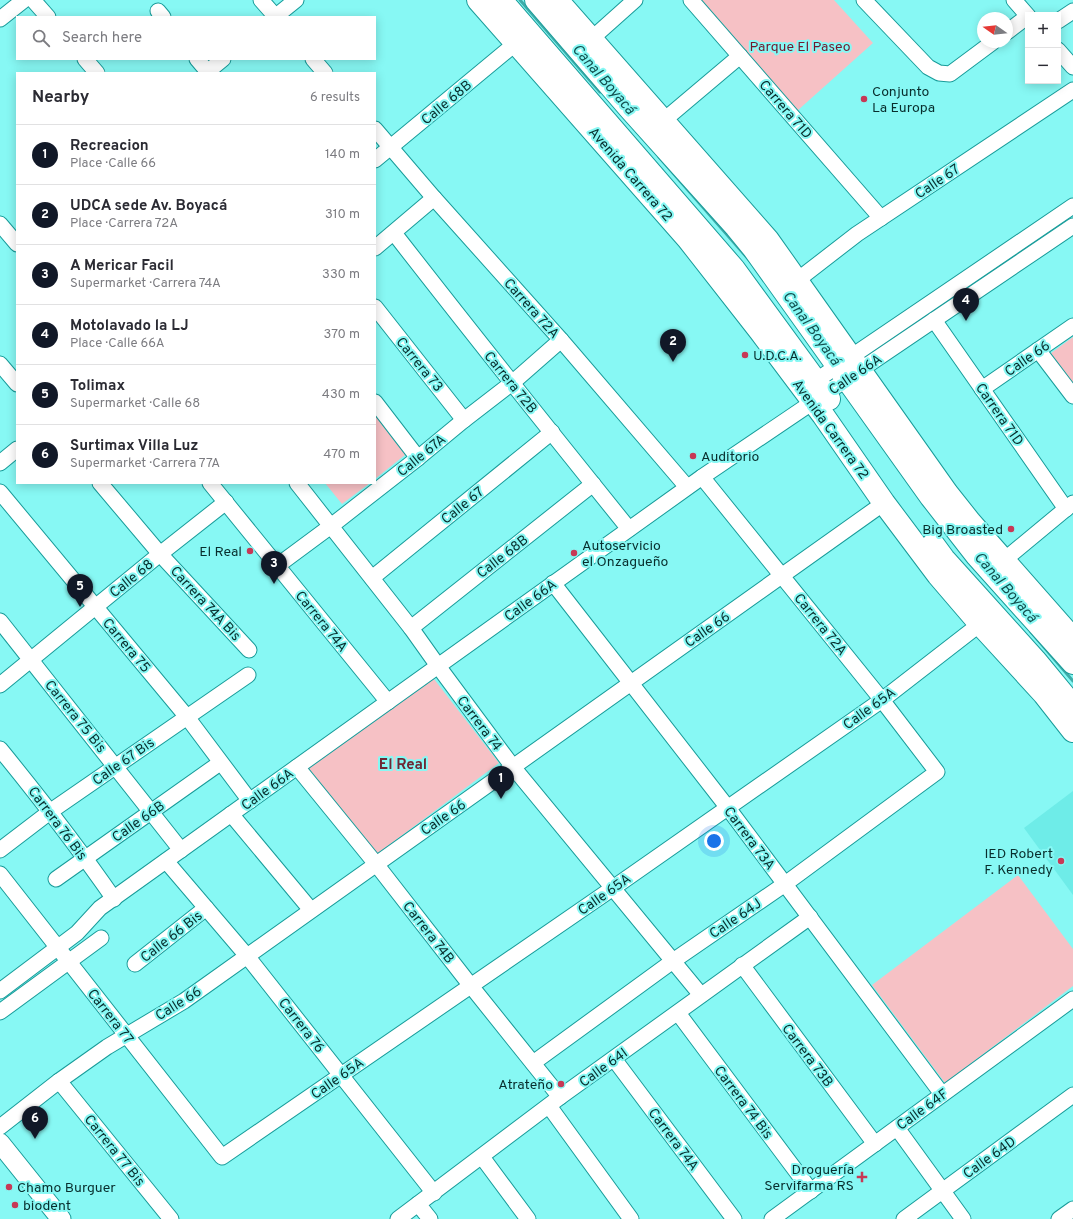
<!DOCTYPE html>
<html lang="en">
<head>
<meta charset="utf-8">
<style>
  :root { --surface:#fff; --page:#f2f2f3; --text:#2b2b33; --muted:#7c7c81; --line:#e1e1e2; --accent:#111827 }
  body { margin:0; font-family:Overpass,sans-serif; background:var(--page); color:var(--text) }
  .controls { position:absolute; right:12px; top:12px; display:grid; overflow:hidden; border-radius:0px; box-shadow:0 2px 10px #0003 }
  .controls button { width:36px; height:36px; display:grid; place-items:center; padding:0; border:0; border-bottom:1px solid var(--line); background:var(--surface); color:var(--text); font:20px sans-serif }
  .compass { position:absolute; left:977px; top:12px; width:36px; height:36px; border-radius:50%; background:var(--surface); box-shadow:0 2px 10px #0003; rotate:284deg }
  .you { position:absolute; left:714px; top:841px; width:14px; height:14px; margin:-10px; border:3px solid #fff; border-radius:50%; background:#1a73e8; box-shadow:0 0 0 6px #1a73e833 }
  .badge { display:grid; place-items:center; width:26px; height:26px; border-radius:50%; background:var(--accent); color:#fff; font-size:13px; font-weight:700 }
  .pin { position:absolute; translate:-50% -33px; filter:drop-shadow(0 1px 2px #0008) }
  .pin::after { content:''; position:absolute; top:21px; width:14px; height:12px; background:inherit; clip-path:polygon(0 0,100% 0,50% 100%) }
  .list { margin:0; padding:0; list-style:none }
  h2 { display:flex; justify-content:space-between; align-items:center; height:52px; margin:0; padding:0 16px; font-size:17px }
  h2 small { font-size:13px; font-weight:400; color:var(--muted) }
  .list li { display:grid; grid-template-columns:26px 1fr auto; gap:12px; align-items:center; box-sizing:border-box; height:60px; padding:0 16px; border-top:1px solid var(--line) }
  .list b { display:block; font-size:15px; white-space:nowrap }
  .list p { margin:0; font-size:13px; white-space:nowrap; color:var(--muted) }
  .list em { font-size:13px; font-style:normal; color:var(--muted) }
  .icon { flex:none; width:22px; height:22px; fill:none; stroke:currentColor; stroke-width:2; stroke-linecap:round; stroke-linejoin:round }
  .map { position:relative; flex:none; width:1073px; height:1219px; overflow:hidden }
  .search { position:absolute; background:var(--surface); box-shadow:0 2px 10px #0003; left:16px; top:16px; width:360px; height:44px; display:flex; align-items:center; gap:10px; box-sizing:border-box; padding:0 14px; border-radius:0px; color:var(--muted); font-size:15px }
  .panel { position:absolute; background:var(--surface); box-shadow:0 2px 10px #0003; left:16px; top:72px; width:360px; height:412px; border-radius:0px }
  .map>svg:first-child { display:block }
</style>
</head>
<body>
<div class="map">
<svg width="1073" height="1219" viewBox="0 0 1073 1219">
  <rect width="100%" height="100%" fill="#87f8f4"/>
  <polygon fill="#6eece8" points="1073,791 1073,895 1024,828"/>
  <g fill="#f6c1c5">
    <polygon points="697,0 834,0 873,43 797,111"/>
    <polygon points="1073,337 1073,400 1043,359"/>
    <polygon points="375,405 410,451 375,479"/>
    <polygon points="325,483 370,483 342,504"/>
    <polygon points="434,679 499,763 377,854 306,768"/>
    <polygon points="1018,875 1073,949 1073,986 945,1083 872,985"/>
  </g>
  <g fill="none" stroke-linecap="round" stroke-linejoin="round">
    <g stroke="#3eaca9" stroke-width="3">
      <polyline points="520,0 600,92"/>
      <polyline points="659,157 750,261"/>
      <polyline points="1031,632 1073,681"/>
    </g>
    <g stroke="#189c9a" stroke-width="17">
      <g id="minor">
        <polyline points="33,0 48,17"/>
        <polyline points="261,0 276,17"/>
        <polyline points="691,0 881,218"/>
        <polyline points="864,0 928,67 939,73 950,74 993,42"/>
        <polyline points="158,11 163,17"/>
        <polyline points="275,17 296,0"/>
        <polyline points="0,19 24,0"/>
        <polyline points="1058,21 1073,11"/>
        <polyline points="1007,32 1028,16 1014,0"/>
        <polyline points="598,33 635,0"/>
        <polyline points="1058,50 1073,67"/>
        <polyline points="85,59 97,73"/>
        <polyline points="197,59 208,72"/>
        <polyline points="313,59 325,73"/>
        <polyline points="206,73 223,59"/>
        <polyline points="663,121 740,56"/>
        <polyline points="375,129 434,198 561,340 687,487"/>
        <polyline points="375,160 516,43"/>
        <polyline points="0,224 17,244"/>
        <path d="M394,233C471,332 550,431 629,529"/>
        <polyline points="375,248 434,198"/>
        <polyline points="804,275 857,234 1073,90"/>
        <polyline points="375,307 464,420"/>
        <polyline points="934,320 1066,509"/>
        <polyline points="1038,350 1073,396"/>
        <polyline points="0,364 17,384"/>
        <polyline points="808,386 1073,206"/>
        <polyline points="982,389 1073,326"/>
        <polyline points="375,402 418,458"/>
        <polyline points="0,463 17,449"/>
        <polyline points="100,483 160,554 249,650"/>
        <polyline points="210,483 388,702"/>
        <polyline points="297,483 411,628 438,666 513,767 701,995"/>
        <polyline points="0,492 187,717 250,801"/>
        <polyline points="1003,561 1073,503"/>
        <polyline points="277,566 331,526 418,458 464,420 512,383 561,340"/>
        <polyline points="372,578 552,432"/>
        <polyline points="553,583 728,808 942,1094"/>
        <polyline points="0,621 181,850"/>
        <polyline points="411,628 593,484"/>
        <polyline points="0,685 160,554 226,502"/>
        <path d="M0,749C40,798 78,847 114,899"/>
        <polyline points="297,767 376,864 471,986 560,1097"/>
        <polyline points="231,814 311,910"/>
        <polyline points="0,850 51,811 248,675"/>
        <polyline points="166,861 247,956 434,1193"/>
        <polyline points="0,874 222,1157 613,888 882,700 980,624"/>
        <polyline points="56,879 220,763"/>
        <polyline points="135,964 206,908"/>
        <polyline points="742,965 875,1144"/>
        <polyline points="0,991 77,933 100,908 702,477 1073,226"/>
        <polyline points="0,1012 101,938"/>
        <polyline points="678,1013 811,1191"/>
        <polyline points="614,1059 734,1219"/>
        <polyline points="533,1063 673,961 785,884 937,772 882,700 702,477"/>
        <polyline points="59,1081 171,1219"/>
        <polyline points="549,1106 631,1219"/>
        <polyline points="0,1127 59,1081 107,1047 184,1001 884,503"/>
        <polyline points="897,1128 963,1219"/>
        <polyline points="482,1157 528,1219"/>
        <polyline points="418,1204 430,1219"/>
        <polyline points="398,1219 560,1097 810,917"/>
        <polyline points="772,1219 1073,999"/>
        <polyline points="904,1219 1073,1095"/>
        <polyline points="1059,1219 1073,1209"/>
      </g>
    </g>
    <g stroke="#189c9a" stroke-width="21">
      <polyline id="major" points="0,1143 61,1219"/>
    </g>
    <g stroke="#189c9a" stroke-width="24">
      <g id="highway">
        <polyline points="478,0 688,239 760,331 823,415 884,503 938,575 980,624 1044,694 1073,731"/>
        <polyline points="501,0 734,269 829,399"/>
        <polyline points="536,0 630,109 736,227 754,249 931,497 977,556 1073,663"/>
        <polyline points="557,0 768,240 797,281 947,493 970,522 1073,639"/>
        <polyline points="933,544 944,559 1035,660 1073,706"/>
      </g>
    </g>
    <use href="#minor" stroke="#fff" stroke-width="15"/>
    <use href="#major" stroke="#fff" stroke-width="19"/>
    <use href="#highway" stroke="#fff" stroke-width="22"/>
  </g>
  <g fill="#c73856" stroke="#87f8f4" stroke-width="1.5">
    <circle cx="864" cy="99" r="4"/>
    <circle cx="745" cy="355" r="4"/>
    <circle cx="693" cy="456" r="4"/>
    <circle cx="1011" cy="529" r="4"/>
    <circle cx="250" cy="551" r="4"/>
    <circle cx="574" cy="553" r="4"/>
    <circle cx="1061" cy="861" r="4"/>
    <circle cx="561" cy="1084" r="4"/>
    <path d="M860 1171h4v4h4v4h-4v4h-4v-4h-4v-4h4z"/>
    <circle cx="9" cy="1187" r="4"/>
    <circle cx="15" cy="1205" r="4"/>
  </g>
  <g text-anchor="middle" stroke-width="4" stroke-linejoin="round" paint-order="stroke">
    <g font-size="14" fill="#71192d" stroke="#87f8f4">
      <text x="800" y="51">Parque El Paseo</text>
    </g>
    <g font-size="14" fill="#082e2d" stroke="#87f8f4" text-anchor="start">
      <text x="872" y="96">Conjunto<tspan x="872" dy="16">La Europa</tspan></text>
      <text x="753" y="360">U.D.C.A.</text>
      <text x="701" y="461">Auditorio</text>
      <text x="1003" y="534" text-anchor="end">Big Broasted</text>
      <text x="582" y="550">Autoservicio<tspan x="582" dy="16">el Onzagueño</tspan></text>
      <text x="242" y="556" text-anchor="end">El Real</text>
      <text x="1053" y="858" text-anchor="end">IED Robert<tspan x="1053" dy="16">F. Kennedy</tspan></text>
      <text x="553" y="1089" text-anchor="end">Atrateño</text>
      <text x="854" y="1174" text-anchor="end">Droguería<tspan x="854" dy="16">Servifarma RS</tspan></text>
      <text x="17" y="1192">Chamo Burguer</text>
      <text x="23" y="1210">biodent</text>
    </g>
    <g font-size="14" fill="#082e2d" stroke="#87f8f4">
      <text transform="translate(446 102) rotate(-40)" y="5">Calle 68B</text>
      <text transform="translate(786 109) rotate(49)" y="5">Carrera 71D</text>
      <text transform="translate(631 174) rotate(49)" y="5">Avenida Carrera 72</text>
      <text transform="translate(937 181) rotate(-34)" y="5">Calle 67</text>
      <text transform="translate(532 308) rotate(48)" y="5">Carrera 72A</text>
      <text transform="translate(1027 358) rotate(-35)" y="5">Calle 66</text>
      <text transform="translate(420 364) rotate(51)" y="5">Carrera 73</text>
      <text transform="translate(855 374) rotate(-34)" y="5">Calle 66A</text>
      <text transform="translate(511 382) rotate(51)" y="5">Carrera 72B</text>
      <text transform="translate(1000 414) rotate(55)" y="5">Carrera 71D</text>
      <text transform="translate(831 429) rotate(54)" y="5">Avenida Carrera 72</text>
      <text transform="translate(421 455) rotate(-39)" y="5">Calle 67A</text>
      <text transform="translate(462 505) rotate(-39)" y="5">Calle 67</text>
      <text transform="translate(502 556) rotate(-38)" y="5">Calle 68B</text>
      <text transform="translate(131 578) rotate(-39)" y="5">Calle 68</text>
      <text transform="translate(530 600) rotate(-36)" y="5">Calle 66A</text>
      <text transform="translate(206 603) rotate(47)" y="5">Carrera 74A Bis</text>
      <text transform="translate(322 621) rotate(51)" y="5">Carrera 74A</text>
      <text transform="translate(821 624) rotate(51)" y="5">Carrera 72A</text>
      <text transform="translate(707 629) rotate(-35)" y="5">Calle 66</text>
      <text transform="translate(127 645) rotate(50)" y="5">Carrera 75</text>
      <text transform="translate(869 708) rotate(-36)" y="5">Calle 65A</text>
      <text transform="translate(76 716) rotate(51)" y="5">Carrera 75 Bis</text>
      <text transform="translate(480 723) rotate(53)" y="5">Carrera 74</text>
      <text transform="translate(123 761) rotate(-35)" y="5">Calle 67 Bis</text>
      <text transform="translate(267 789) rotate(-36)" y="5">Calle 66A</text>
      <text transform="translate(443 817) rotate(-35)" y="5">Calle 66</text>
      <text transform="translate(138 821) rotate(-35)" y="5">Calle 66B</text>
      <text transform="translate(58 823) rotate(53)" y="5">Carrera 76 Bis</text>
      <text transform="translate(750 838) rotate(53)" y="5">Carrera 73A</text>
      <text transform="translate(604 894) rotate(-35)" y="5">Calle 65A</text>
      <text transform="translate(735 918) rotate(-34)" y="5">Calle 64J</text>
      <text transform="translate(429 932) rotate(52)" y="5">Carrera 74B</text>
      <text transform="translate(171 936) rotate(-38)" y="5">Calle 66 Bis</text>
      <text transform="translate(178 1003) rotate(-32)" y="5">Calle 66</text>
      <text transform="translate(111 1016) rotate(52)" y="5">Carrera 77</text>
      <text transform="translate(302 1025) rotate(52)" y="5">Carrera 76</text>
      <text transform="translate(808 1055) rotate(53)" y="5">Carrera 73B</text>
      <text transform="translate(603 1067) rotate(-36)" y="5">Calle 64I</text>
      <text transform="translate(337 1078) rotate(-35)" y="5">Calle 65A</text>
      <text transform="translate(744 1102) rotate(53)" y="5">Carrera 74 Bis</text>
      <text transform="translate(922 1109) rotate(-36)" y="5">Calle 64F</text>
      <text transform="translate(674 1139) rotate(53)" y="5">Carrera 74A</text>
      <text transform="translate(115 1150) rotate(51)" y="5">Carrera 77 Bis</text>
      <text transform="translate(989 1157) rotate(-36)" y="5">Calle 64D</text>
    </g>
    <g font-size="15" font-style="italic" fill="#135150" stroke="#87f8f4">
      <text transform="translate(604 79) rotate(49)" y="5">Canal Boyacá</text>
      <text transform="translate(812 328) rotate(54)" y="5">Canal Boyacá</text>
      <text transform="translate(1006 587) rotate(49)" y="5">Canal Boyacá</text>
    </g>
    <g font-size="15" font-weight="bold" fill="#6e2834" stroke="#87f8f4">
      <text x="403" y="769">El Real</text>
    </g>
  </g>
</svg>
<div class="controls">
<button>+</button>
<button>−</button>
</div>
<svg class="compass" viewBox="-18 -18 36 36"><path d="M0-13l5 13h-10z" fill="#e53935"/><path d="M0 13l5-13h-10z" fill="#7c7c81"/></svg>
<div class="you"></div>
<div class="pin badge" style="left:501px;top:799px">1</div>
<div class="pin badge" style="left:673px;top:362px">2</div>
<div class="pin badge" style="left:274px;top:584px">3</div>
<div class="pin badge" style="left:966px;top:321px">4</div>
<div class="pin badge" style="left:80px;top:607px">5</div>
<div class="pin badge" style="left:35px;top:1139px">6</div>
<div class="search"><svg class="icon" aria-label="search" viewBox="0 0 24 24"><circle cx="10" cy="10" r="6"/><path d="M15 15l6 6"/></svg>Search here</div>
<section class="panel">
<h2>Nearby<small>6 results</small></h2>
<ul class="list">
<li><span class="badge">1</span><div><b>Recreacion</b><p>Place · Calle 66</p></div><em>140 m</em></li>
<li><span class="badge">2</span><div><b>UDCA sede Av. Boyacá</b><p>Place · Carrera 72A</p></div><em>310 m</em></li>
<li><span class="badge">3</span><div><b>A Mericar Facil</b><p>Supermarket · Carrera 74A</p></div><em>330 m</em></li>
<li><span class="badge">4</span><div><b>Motolavado la LJ</b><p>Place · Calle 66A</p></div><em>370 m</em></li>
<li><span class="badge">5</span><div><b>Tolimax</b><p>Supermarket · Calle 68</p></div><em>430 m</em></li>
<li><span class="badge">6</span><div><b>Surtimax Villa Luz</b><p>Supermarket · Carrera 77A</p></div><em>470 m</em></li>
</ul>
</section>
</div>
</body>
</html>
